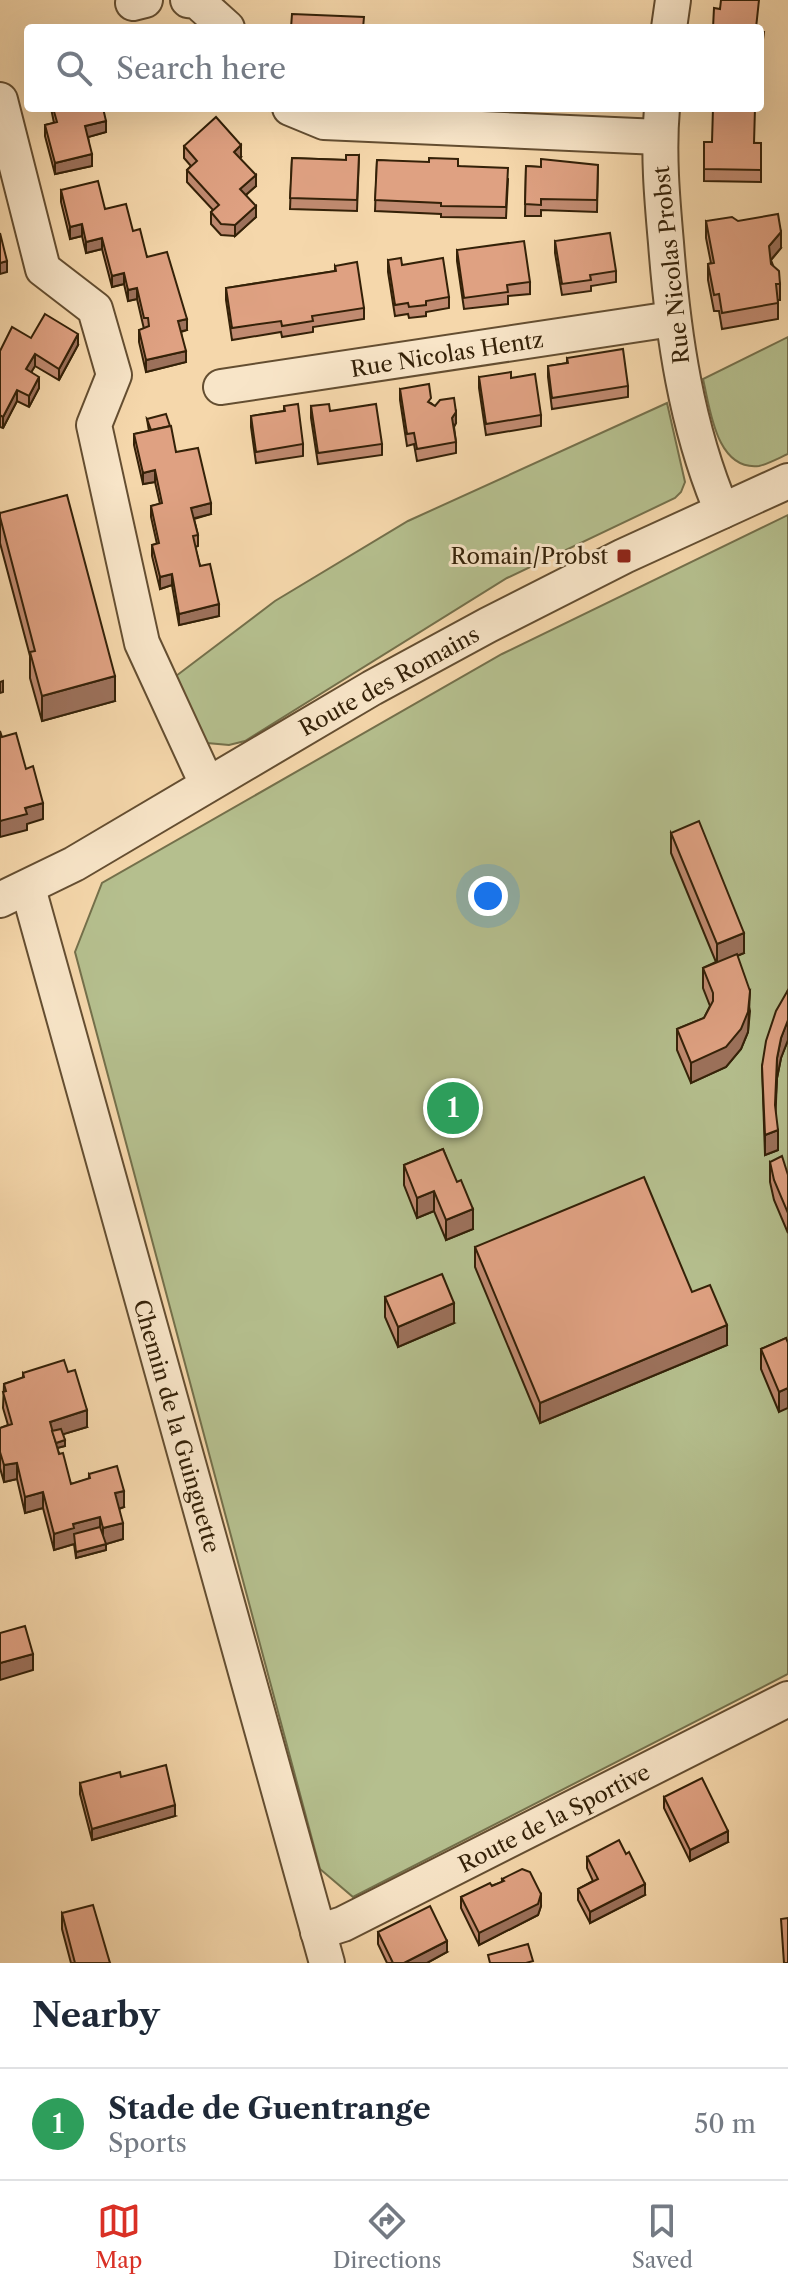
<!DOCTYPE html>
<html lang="en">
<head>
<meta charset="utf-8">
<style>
  :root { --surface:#fff; --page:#f6f6f7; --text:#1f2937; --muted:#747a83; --line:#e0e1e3; --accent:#d93025 }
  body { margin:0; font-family:"Libre Caslon Text",serif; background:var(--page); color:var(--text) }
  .you { position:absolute; left:488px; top:896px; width:28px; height:28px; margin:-20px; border:6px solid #fff; border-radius:50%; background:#1a73e8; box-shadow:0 0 0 12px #1a73e833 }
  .badge { display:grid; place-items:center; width:52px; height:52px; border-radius:50%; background:var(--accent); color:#fff; font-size:26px; font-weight:700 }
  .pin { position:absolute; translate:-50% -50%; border:4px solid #fff; box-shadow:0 2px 8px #0006 }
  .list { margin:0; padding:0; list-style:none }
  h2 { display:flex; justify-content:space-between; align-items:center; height:104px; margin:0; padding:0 32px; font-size:34px }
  h2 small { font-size:26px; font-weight:400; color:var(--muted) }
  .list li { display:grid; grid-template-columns:52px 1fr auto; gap:24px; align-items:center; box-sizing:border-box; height:112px; padding:0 32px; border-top:2px solid var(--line) }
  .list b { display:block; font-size:30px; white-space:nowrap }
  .list p { margin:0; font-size:26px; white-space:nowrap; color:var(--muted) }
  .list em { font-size:26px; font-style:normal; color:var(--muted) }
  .icon { flex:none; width:44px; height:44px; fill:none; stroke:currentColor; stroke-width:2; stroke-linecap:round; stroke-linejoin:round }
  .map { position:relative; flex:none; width:788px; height:1963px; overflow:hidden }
  .search { position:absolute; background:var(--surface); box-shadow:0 8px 32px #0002; left:24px; right:24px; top:24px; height:88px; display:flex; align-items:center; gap:20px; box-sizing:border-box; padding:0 28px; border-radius:8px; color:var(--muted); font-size:30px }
  .sheet { height:216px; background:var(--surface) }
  nav { display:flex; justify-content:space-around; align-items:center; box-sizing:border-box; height:112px; border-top:2px solid var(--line); background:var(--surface); font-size:22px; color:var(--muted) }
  nav a { display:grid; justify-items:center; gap:4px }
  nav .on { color:var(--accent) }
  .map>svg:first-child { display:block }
</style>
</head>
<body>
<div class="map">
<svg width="788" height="1963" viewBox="0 0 788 1963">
  <rect width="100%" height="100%" fill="#f5d7ab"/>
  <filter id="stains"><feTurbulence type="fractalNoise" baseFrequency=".0025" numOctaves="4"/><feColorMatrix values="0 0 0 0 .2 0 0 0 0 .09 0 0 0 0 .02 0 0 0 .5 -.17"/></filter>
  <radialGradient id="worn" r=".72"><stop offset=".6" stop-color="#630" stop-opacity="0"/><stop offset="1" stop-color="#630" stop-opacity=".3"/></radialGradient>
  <g fill="#b5bf8e" stroke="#74704b" stroke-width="2">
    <path d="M788,337V454C779,458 768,464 759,466C716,471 710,408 703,379Z"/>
    <polygon points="667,403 685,482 681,492 675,498 507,578 245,741 229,745 207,743 194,723 176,676 275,601 408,521"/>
    <polygon points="788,515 788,1674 353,1897 320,1869 75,952 102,883 502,654"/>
  </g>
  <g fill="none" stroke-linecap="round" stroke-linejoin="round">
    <g stroke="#644e31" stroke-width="38">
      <g id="minor">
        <polyline points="188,0 197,1 227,28"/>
        <polyline points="133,3 145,0"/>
        <polyline points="669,28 673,0"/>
        <polyline points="0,100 43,269 95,309 114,375 94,425 142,643 207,784"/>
        <polyline points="290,108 324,122 659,137"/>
        <path d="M662,108C658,153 662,198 666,243C673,335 686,426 722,511"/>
        <polyline points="221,387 672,319"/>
        <polyline points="28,888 327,1963"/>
        <polyline points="0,900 74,864 372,688 488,625 624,556 788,481"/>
        <polyline points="318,1932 343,1924 788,1699"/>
      </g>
    </g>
    <use href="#minor" stroke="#f8e5c8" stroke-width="34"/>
  </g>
  <g fill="#c08a70" stroke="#342108" stroke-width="2">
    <polygon points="51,108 103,108 106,132 88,137 92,166 55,174 45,136 45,125 54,123"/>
    <polygon points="704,142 761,143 761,182 704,181"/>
    <polygon points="184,146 241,157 240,158 256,186 246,195 256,217 235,236 221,235 211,224 211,212 213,210 187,182 187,170 191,166 184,158"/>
    <polygon points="359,155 357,211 290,209 292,158 346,160"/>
    <polygon points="377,160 458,166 508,179 506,218 441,217 441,214 375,211"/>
    <polygon points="598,165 597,212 541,210 541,216 525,216 526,166 541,167"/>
    <polygon points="61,190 105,209 133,231 187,330 181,332 186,362 146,372 139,342 139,330 144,329 137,299 128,301 124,284 112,287 102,249 86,253 82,236 70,239 61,202"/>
    <polygon points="706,221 781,248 771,260 780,284 780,300 778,300 778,319 722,329 719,311 714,311 708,280 708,264 711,263 706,238"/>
    <polygon points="555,241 616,271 616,282 591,286 591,291 562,295 555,253"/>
    <polygon points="457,250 530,282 530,294 508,296 508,304 464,309 457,261"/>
    <polygon points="388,260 402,265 449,297 449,308 426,312 426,316 409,318 408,314 395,316 388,272"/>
    <polygon points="335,266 364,308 364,319 313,327 313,332 282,337 281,332 232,340 226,300 226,288 335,271"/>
    <polygon points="31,338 78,345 59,380 35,366 31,372 39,388 29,407 17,401 3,428 0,427 0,351"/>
    <polygon points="567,358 628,386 628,397 552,409 548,377 548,366 567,363"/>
    <polygon points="479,377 541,415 541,426 486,435 479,388"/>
    <polygon points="400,389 431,403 456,423 454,427 456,442 456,453 417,461 414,444 407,446 400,400"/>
    <polygon points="284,406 303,444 303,456 256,463 251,427 251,416 284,411"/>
    <polygon points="311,406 330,411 382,444 382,455 318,464 311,418"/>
    <polygon points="147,419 176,452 211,514 194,519 198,535 198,546 195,547 200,566 219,616 179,625 172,585 160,589 152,556 152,545 157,544 151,517 151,506 160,504 155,482 143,484 134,445 134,434 149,431"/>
    <polygon points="0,513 115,701 42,721 30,678 30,656 0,543"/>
    <polygon points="671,833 744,953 737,956 750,1011 748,1032 741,1049 726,1067 691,1083 677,1050 677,1029 704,1018 710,1006 703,988 703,968 716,962 671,853"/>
    <polygon points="788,990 788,1040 781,1058 777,1078 775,1111 778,1150 765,1155 762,1066"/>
    <polygon points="443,1149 473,1229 446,1240 434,1211 417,1218 404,1185 404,1165"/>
    <polygon points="770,1162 788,1175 788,1233 774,1200 770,1182"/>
    <polygon points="475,1247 692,1292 727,1345 540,1423 475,1267"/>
    <polygon points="385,1297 454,1323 398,1347 385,1317"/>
    <polygon points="786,1338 779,1412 761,1369 761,1349"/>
    <polygon points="23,1373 87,1427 63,1434 65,1446 57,1448 71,1484 89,1479 89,1474 124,1507 119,1509 123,1539 106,1544 106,1550 76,1558 74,1544 54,1550 43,1508 25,1513 17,1479 4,1482 0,1468 0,1428 8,1425 3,1408 4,1384 23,1378"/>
    <polygon points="80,1783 175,1816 92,1840 80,1794"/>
    <polygon points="664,1797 728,1842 690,1861 664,1808"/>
    <polygon points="587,1857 645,1895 590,1923 578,1900 578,1889 593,1881 587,1868"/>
    <polygon points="502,1879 541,1906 538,1915 479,1945 461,1908 461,1897 502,1882"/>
    <polygon points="62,1913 110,1963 71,1963 62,1929"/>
    <polygon points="378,1932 447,1952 427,1963 387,1963 378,1944"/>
  </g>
  <g fill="#9c715b" stroke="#342108" stroke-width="2">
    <polygon points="106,121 106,132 85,138 85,126"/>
    <polygon points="241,145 241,157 234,163 234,152"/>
    <polygon points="92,154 92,166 55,174 55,163"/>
    <polygon points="256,175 256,186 240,200 240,189"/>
    <polygon points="256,206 256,217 235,236 235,225"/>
    <polygon points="82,224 82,236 70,239 70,227"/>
    <polygon points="781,232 781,248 769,262 769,246"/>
    <polygon points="102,238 102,249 86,253 86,242"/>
    <polygon points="7,261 7,272 0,274 0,263"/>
    <polygon points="124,273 124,284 112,287 112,276"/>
    <polygon points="137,288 137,299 128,301 128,290"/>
    <polygon points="187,319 187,330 178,332 178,321"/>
    <polygon points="78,334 78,345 59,380 59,369"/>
    <polygon points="186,351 186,362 146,372 146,360"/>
    <polygon points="35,354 35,366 26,381 26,369"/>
    <polygon points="39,377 39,388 29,407 29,396"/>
    <polygon points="17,390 17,401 3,428 3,417"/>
    <polygon points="456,412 456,423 452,429 452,418"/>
    <polygon points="155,470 155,482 143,484 143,473"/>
    <polygon points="211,503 211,514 191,519 191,508"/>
    <polygon points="172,574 172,585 160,589 160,577"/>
    <polygon points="219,604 219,616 179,625 179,614"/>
    <polygon points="115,676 115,701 42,721 42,696"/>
    <polygon points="3,681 3,692 0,693 0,682"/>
    <polygon points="43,803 43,819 27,824 27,830 0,837 0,821 25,808"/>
    <polygon points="744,933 744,953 717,964 717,944"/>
    <polygon points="750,991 748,1032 741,1049 726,1067 691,1083 691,1063"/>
    <polygon points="788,1020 788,1040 781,1058 777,1078 775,1125 777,1058 781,1038"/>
    <polygon points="778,1130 778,1150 765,1155 765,1135"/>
    <polygon points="434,1191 434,1211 417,1218 417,1198"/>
    <polygon points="473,1209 473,1229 446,1240 446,1220"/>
    <polygon points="454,1303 454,1323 398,1347 398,1327"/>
    <polygon points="727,1325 727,1345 540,1423 540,1403"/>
    <polygon points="788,1388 788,1408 779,1412 779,1392"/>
    <polygon points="87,1410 87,1427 51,1438 50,1422"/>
    <polygon points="65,1440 65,1446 53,1449 53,1444"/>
    <polygon points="17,1463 17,1479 4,1482 4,1465"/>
    <polygon points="124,1491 124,1507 115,1510 115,1493"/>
    <polygon points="43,1492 43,1508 25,1513 25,1497"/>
    <polygon points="100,1517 100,1533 74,1544 54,1550 54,1534 73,1524"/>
    <polygon points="123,1523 123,1539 103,1545 103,1528"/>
    <polygon points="106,1544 106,1550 76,1558 76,1552"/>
    <polygon points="33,1654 33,1670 0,1680 0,1663"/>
    <polygon points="175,1805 175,1816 92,1840 92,1829"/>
    <polygon points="728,1831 728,1842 690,1861 690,1850"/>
    <polygon points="645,1884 645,1895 590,1923 590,1912"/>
    <polygon points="541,1894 541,1906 538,1915 479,1945 479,1933"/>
    <polygon points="447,1941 447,1952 427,1963 404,1963"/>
  </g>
  <g fill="#dfa182" stroke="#342108" stroke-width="2">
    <polygon points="721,0 759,0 756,28 713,28 714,8 720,9"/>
    <polygon points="292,14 364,17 363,28 291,28"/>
    <polygon points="760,32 764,32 761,55 760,55"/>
    <polygon points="53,108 103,108 106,121 85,126 92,154 55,163 45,125 57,122"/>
    <polygon points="713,108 755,108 754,143 761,143 761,170 704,169 704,142 712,142"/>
    <polygon points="216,117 241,145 234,152 256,175 240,189 256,206 235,225 221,224 211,212 219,205 187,170 197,161 184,146"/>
    <polygon points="346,155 359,155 357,200 290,198 292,158 346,160"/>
    <polygon points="429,158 458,159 458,166 508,168 506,207 441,206 441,203 375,200 377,160 429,162"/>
    <polygon points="541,159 598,165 597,200 541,199 541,205 525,204 526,166 541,167"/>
    <polygon points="98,181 105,209 126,204 133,231 140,229 147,257 167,252 187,319 178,321 186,351 146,360 139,330 149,326 148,318 144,318 137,288 128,290 124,273 112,276 102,238 86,242 82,224 70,227 61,190"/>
    <polygon points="778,214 781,232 769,246 771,264 779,271 780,284 776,284 778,303 722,313 719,294 714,295 708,264 714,263 706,221 732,217 738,221"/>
    <polygon points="0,233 7,261 0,263"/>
    <polygon points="610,233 616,271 590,275 591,280 562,284 555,241"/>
    <polygon points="524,241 530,282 507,285 508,292 464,298 457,250"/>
    <polygon points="401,258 402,265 443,258 449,297 426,301 426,305 409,307 408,303 395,305 388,260"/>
    <polygon points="357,262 364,308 312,316 313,321 282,326 281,321 232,328 226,288 336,271 335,266"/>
    <polygon points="45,314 78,334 59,369 35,354 26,369 39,377 29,396 17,390 3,417 0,415 0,351 12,327 31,338"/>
    <polygon points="623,349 628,386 552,398 548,366 568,363 567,358"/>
    <polygon points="511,372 511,378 535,374 541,415 486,424 479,377"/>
    <polygon points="429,384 431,398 428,402 435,406 440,400 454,398 456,412 452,418 456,442 417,449 414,433 407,434 400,389"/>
    <polygon points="298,404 303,444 256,452 251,416 285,411 284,406"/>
    <polygon points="329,404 330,411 376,404 382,444 318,453 311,406"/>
    <polygon points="166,414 170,426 151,430 147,419"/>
    <polygon points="171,426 176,452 198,448 211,503 191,508 198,535 193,536 200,566 210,564 219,604 179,614 172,574 160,577 152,545 159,543 151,506 162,503 155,470 143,473 134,434"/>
    <polygon points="67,495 115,676 42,696 30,652 35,651 0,517 0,513"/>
    <polygon points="0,731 2,737 16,733 26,769 33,766 43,803 25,808 27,814 0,821"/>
    <polygon points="699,821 744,933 717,944 671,833"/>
    <polygon points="737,954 750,991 748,1012 741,1029 726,1047 691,1063 677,1029 704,1018 713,1001 713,993 703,968"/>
    <polygon points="788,990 788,1020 781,1038 777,1058 775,1105 778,1130 765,1135 762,1066 766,1041 776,1011"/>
    <polygon points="443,1149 457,1182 461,1180 473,1209 446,1220 434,1191 417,1198 404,1165"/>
    <polygon points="782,1156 788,1175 788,1213 774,1180 770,1162"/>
    <polygon points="644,1177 692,1292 710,1285 727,1325 540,1403 475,1247"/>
    <polygon points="442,1274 454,1303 398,1327 385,1297"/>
    <polygon points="786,1338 788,1343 788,1388 779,1392 761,1349"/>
    <polygon points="64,1360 68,1372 75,1370 87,1410 50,1422 59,1454 63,1453 71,1484 90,1478 89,1474 117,1466 124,1491 115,1493 123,1523 103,1528 100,1517 73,1524 74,1528 54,1534 43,1492 25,1497 17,1463 4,1465 0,1452 0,1428 12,1424 3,1392 6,1391 4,1384 24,1377 23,1373"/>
    <polygon points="61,1429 65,1440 56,1443 52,1431"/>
    <polygon points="100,1527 106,1544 76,1552 74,1534"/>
    <polygon points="25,1626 33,1654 0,1663 0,1633"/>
    <polygon points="166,1765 175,1805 92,1829 80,1783 120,1772 121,1777"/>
    <polygon points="702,1778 728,1831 690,1850 664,1797"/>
    <polygon points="619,1840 626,1854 629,1852 645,1884 590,1912 578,1889 598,1879 587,1857"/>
    <polygon points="522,1869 530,1872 541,1894 538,1904 479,1933 461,1897 490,1883 492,1886 504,1881 502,1879"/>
    <polygon points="93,1905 110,1963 75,1963 62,1913"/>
    <polygon points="430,1906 447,1941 404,1963 393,1963 378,1932"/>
    <polygon points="788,1918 788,1963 784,1963 781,1919"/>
    <polygon points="528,1944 533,1961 526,1963 490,1963 488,1955"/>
  </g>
  <rect fill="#8f2418" stroke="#f8e5c8" stroke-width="3" x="616" y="548" width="16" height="16" rx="4"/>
  <g text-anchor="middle" stroke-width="6" stroke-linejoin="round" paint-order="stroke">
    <g font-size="22" fill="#342108" stroke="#f8e5c8">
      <text transform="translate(671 265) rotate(-96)" y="8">Rue Nicolas Probst</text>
      <text transform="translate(447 354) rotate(-9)" y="8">Rue Nicolas Hentz</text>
      <text transform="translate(389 681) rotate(-29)" y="8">Route des Romains</text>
      <text transform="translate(177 1426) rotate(74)" y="8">Chemin de la Guinguette</text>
      <text transform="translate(554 1818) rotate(-27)" y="8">Route de la Sportive</text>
    </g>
    <g font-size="22" fill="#342108" stroke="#f8e5c8" text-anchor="end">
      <text x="608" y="564">Romain/Probst</text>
    </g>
  </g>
  <rect width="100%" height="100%" filter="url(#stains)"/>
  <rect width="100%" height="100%" fill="url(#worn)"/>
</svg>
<div class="you"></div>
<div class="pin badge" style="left:453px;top:1108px;background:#2e9e5b">1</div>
<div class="search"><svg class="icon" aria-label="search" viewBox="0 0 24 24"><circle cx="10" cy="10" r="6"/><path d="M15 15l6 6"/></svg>Search here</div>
</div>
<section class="sheet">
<h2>Nearby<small></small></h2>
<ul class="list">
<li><span class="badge" style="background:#2e9e5b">1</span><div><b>Stade de Guentrange</b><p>Sports</p></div><em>50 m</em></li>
</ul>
</section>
<nav>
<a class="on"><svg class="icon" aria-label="map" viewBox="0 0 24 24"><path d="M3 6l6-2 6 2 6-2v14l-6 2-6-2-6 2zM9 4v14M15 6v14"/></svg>Map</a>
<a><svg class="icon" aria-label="directions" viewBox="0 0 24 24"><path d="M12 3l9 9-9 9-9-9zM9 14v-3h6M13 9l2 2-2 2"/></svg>Directions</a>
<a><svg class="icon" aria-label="saved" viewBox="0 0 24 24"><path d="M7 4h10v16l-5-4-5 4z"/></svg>Saved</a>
</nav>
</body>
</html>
